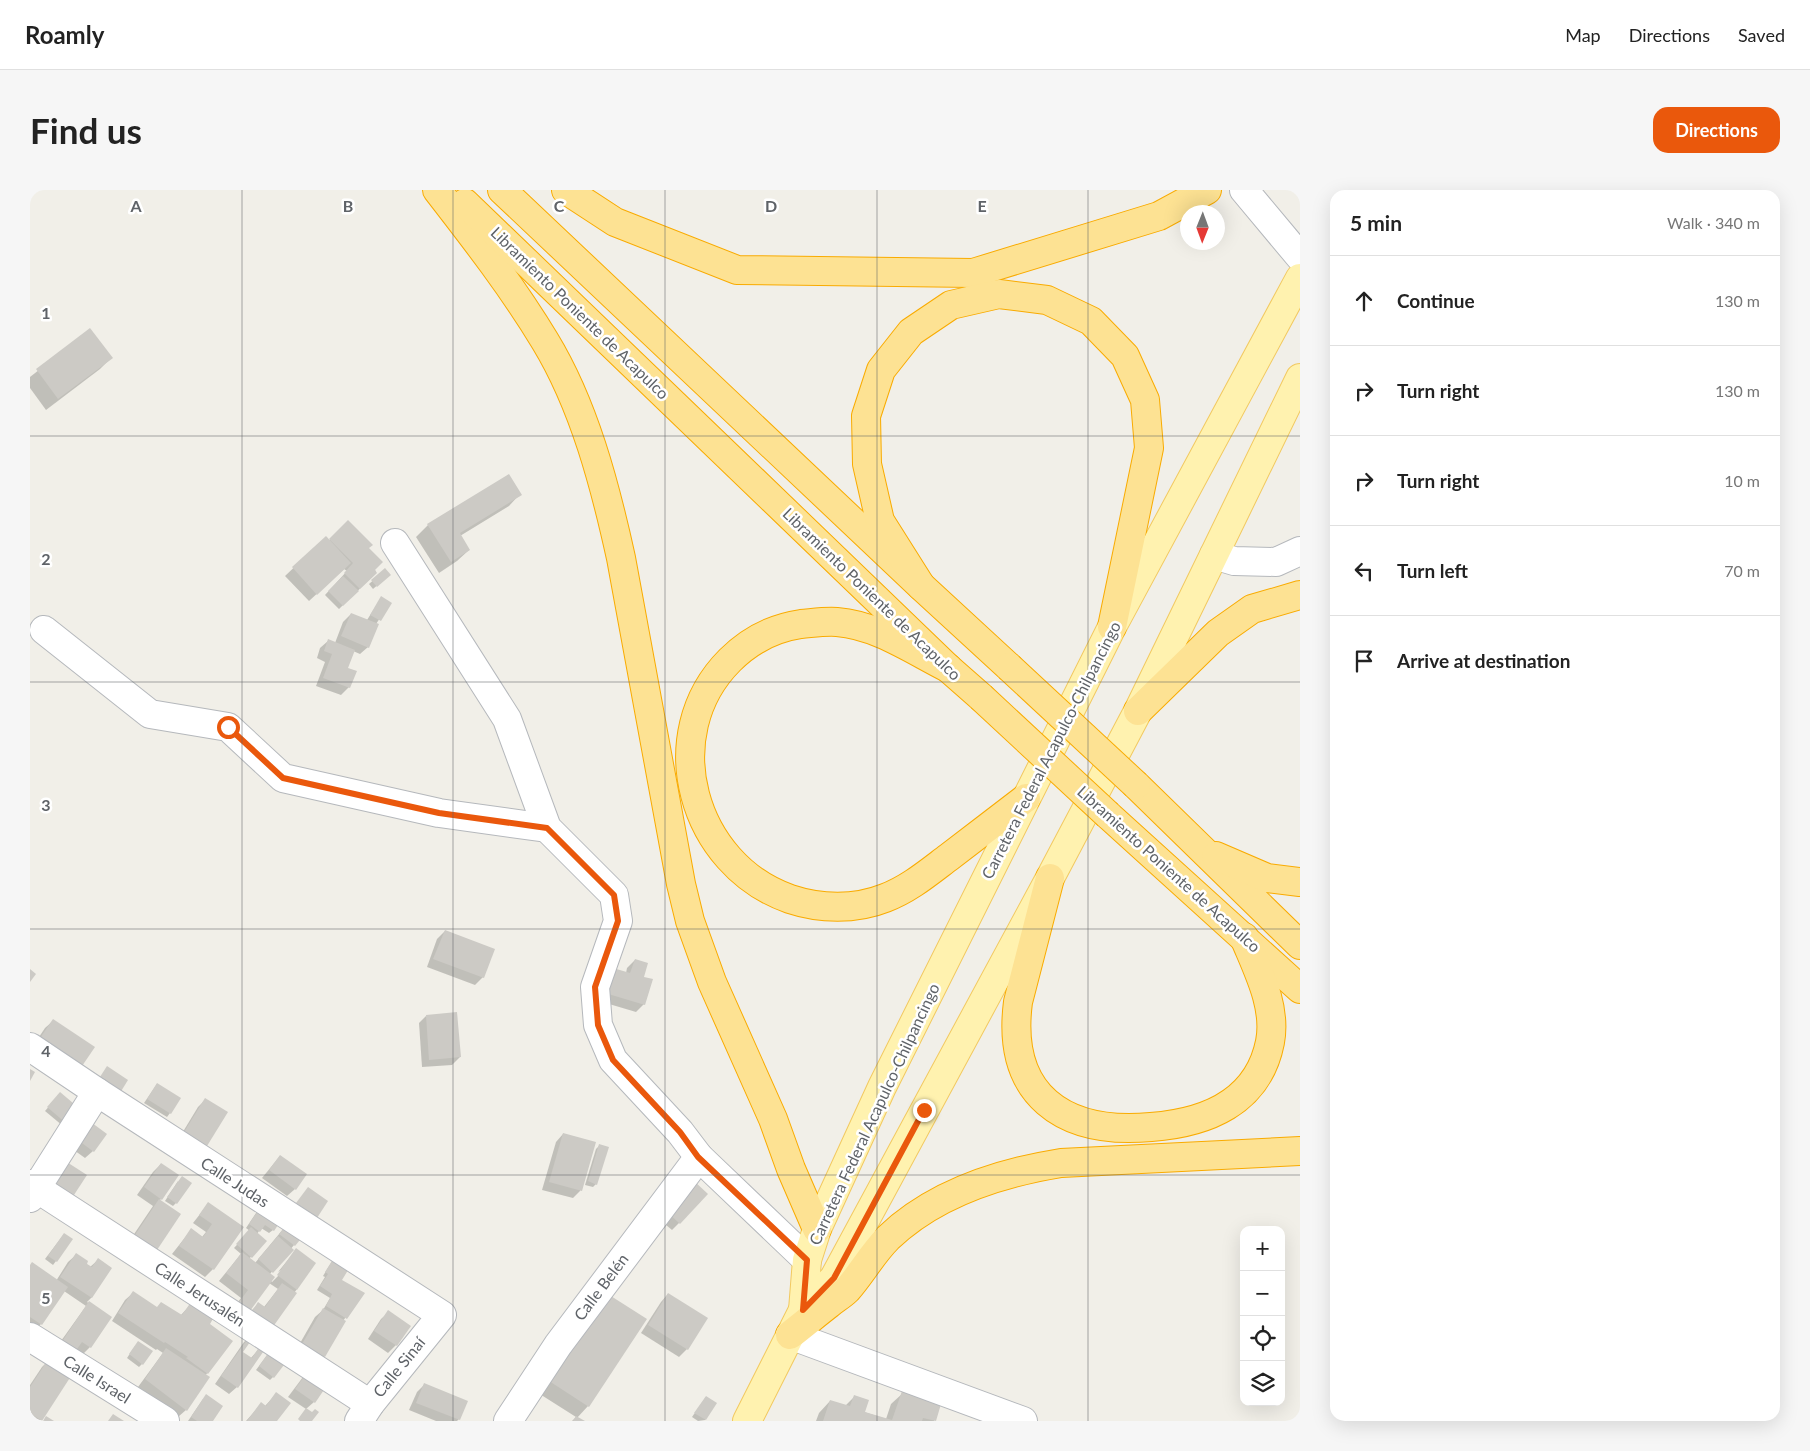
<!DOCTYPE html>
<html lang="en">
<head>
<meta charset="utf-8">
<style>
  :root { --surface:#fff; --page:#f6f6f6; --text:#222; --muted:#767676; --line:#e0e0e0; --accent:#ea580c }
  body { margin:0; font-family:Lato,sans-serif; background:var(--page); color:var(--text) }
  .controls { position:absolute; right:15px; bottom:15px; display:grid; overflow:hidden; border-radius:10px; box-shadow:0 5px 20px #0002 }
  .controls button { width:45px; height:45px; display:grid; place-items:center; padding:0; border:0; border-bottom:1px solid var(--line); background:var(--surface); color:var(--text); font:25px sans-serif }
  .compass { position:absolute; left:1150px; top:15px; width:45px; height:45px; border-radius:50%; background:var(--surface); box-shadow:0 5px 20px #0002; rotate:181deg }
  .stop { position:absolute; width:15px; height:15px; margin:-11px; border:4px solid #ea580c; border-radius:50%; background:#fff }
  .stop.end { background:#ea580c; border-color:#fff; box-shadow:0 1px 5px #0008 }
  .list { margin:0; padding:0; list-style:none }
  h2 { display:flex; justify-content:space-between; align-items:center; height:65px; margin:0; padding:0 20px; font-size:21px }
  h2 small { font-size:16px; font-weight:400; color:var(--muted) }
  .list li { display:grid; grid-template-columns:32px 1fr auto; gap:15px; align-items:center; box-sizing:border-box; height:90px; padding:0 20px; border-top:1px solid var(--line) }
  .list b { display:block; font-size:19px; white-space:nowrap }
  .list em { font-size:16px; font-style:normal; color:var(--muted) }
  .icon { flex:none; width:28px; height:28px; fill:none; stroke:currentColor; stroke-width:2; stroke-linecap:round; stroke-linejoin:round }
  .map { position:relative; flex:none; width:1270px; height:1231px; overflow:hidden; border-radius:15px }
  header { display:flex; align-items:center; gap:30px; box-sizing:border-box; height:70px; padding:0 25px; background:var(--surface); border-bottom:1px solid var(--line) }
  header strong { font-size:24px }
  nav { display:flex; gap:28px; margin-inline-start:auto; font-size:18px }
  .intro { display:flex; align-items:center; justify-content:space-between; box-sizing:border-box; height:120px; padding:0 30px }
  h1 { margin:0; font-size:35px }
  .button { padding:12px 22px; border-radius:15px; background:var(--accent); color:#fff; font-size:18px; font-weight:700 }
  main { display:flex; gap:30px; padding:0 30px }
  aside { flex:1; background:var(--surface); border-radius:15px; box-shadow:0 5px 20px #0002 }
  .map>svg:first-child { display:block }
</style>
</head>
<body>
<header>
<strong>Roamly</strong>
<nav><a>Map</a><a>Directions</a><a>Saved</a></nav>
</header>
<div class="intro"><h1>Find us</h1><a class="button">Directions</a></div>
<main>
<div class="map">
<svg width="1270" height="1231" viewBox="0 0 1270 1231">
  <rect width="100%" height="100%" fill="#f1efe8"/>
  <g fill="#0003">
    <polygon points="60,140 81,168 70,179 16,220 0,198 0,187"/>
    <polygon points="490,304 479,316 430,346 439,360 427,371 409,383 386,347 398,335"/>
    <polygon points="318,332 338,358 346,383 309,419 295,405 317,381 314,379 279,411 255,386 295,348 299,351"/>
    <polygon points="355,380 359,385 343,399 339,394"/>
    <polygon points="351,408 360,413 346,434 338,457 330,464 323,461 317,478 319,497 311,505 286,496 295,472 287,468 290,458 298,451 305,453 313,432 321,424 337,430"/>
    <polygon points="415,741 453,787 445,795 397,777 407,749"/>
    <polygon points="605,770 613,788 614,814 606,822 569,811 596,783 597,778"/>
    <polygon points="396,826 430,867 422,875 392,877 389,833"/>
    <polygon points="23,831 63,857 1,859 15,838"/>
    <polygon points="127,894 140,923 137,927 114,913"/>
    <polygon points="30,904 48,919 33,936 15,921"/>
    <polygon points="176,909 176,955 168,962 148,950 168,917"/>
    <polygon points="46,936 63,961 55,968 34,953"/>
    <polygon points="533,944 564,953 550,1001 543,1008 512,1000 526,952"/>
    <polygon points="570,955 566,994 563,997 555,995 566,959"/>
    <polygon points="250,966 265,999 257,1006 232,988"/>
    <polygon points="131,974 131,1009 129,1011 150,1025 94,1059 123,1016 107,1005 123,982"/>
    <polygon points="148,991 146,1013 143,1016 135,1011"/>
    <polygon points="656,1000 649,1033 642,1040 629,1029"/>
    <polygon points="178,1014 212,1037 183,1079 175,1087 142,1064 161,1040 172,1047 176,1042 163,1033"/>
    <polygon points="230,1017 243,1040 239,1043 231,1038 227,1044 235,1051 219,1069 225,1073 254,1038 264,1055 240,1084 241,1091 242,1092 252,1082 251,1080 248,1082 266,1060 267,1099 231,1148 221,1121 228,1114 234,1117 248,1099 239,1093 199,1124 211,1108 189,1091 211,1064 204,1058 220,1041 216,1038"/>
    <polygon points="34,1044 26,1071 23,1075 15,1069"/>
    <polygon points="46,1065 60,1077 68,1070 62,1107 57,1112 80,1127 60,1157 53,1164 26,1158 56,1116 34,1101 11,1134 3,1142 0,1139 0,1076 26,1091 38,1072"/>
    <polygon points="304,1068 310,1090 333,1103 313,1131 294,1167 286,1174 265,1162 285,1127 293,1120 300,1108 287,1100 295,1087 293,1086"/>
    <polygon points="103,1103 127,1118 150,1126 161,1114 178,1134 201,1151 175,1186 156,1220 148,1227 128,1214 130,1212 108,1197 133,1163 127,1159 126,1160 82,1131 95,1110"/>
    <polygon points="638,1104 657,1159 649,1167 611,1143 631,1112"/>
    <polygon points="562,1114 558,1216 547,1228 553,1231 542,1231 546,1227 505,1201"/>
    <polygon points="359,1122 379,1136 366,1155 358,1163 338,1149 351,1129"/>
    <polygon points="222,1145 211,1163 220,1169 234,1153 207,1197 199,1204 185,1194 214,1152"/>
    <polygon points="105,1156 112,1174 109,1177 97,1168"/>
    <polygon points="241,1160 243,1187 240,1190 226,1180"/>
    <polygon points="19,1170 41,1184 10,1231 0,1231 0,1195 12,1177"/>
    <polygon points="273,1187 284,1212 276,1219 258,1207"/>
    <polygon points="394,1195 429,1229 427,1231 406,1231 379,1220 387,1202"/>
    <polygon points="873,1203 910,1215 904,1231 786,1231 789,1223 800,1211 815,1216 824,1207 834,1222 856,1229 861,1214"/>
    <polygon points="246,1204 246,1231 216,1231 231,1214 235,1216"/>
    <polygon points="676,1207 685,1213 675,1230 668,1231 662,1227"/>
    <polygon points="173,1209 182,1231 158,1231"/>
  </g>
  <g fill="#cccac5">
    <polygon points="60,138 83,168 28,209 6,179"/>
    <polygon points="479,284 492,305 430,343 440,360 421,372 397,334"/>
    <polygon points="318,330 343,355 339,358 353,372 345,380 347,383 330,399 314,383 323,373 299,349"/>
    <polygon points="296,346 321,373 287,405 262,377"/>
    <polygon points="355,378 361,385 347,397 341,390"/>
    <polygon points="313,386 329,401 313,416 298,401"/>
    <polygon points="351,406 362,413 351,431 340,425"/>
    <polygon points="321,423 349,434 339,458 311,446"/>
    <polygon points="298,449 325,460 318,478 327,481 320,498 293,488 302,464 294,461"/>
    <polygon points="415,740 465,759 454,788 403,769"/>
    <polygon points="605,769 618,773 614,787 623,789 615,815 575,803 583,778 600,783"/>
    <polygon points="0,779 6,784 0,792"/>
    <polygon points="427,822 431,867 399,870 396,825"/>
    <polygon points="23,829 65,857 50,879 8,851"/>
    <polygon points="77,876 98,890 90,903 68,890"/>
    <polygon points="0,879 5,882 0,891"/>
    <polygon points="127,893 151,908 141,924 117,909"/>
    <polygon points="30,902 50,919 37,934 17,917"/>
    <polygon points="175,908 198,922 177,956 154,942"/>
    <polygon points="54,927 77,944 64,962 41,945"/>
    <polygon points="533,943 566,952 552,1001 519,992"/>
    <polygon points="569,954 579,957 567,995 558,991"/>
    <polygon points="250,965 277,984 266,1000 239,980"/>
    <polygon points="29,967 57,985 42,1008 14,991"/>
    <polygon points="131,973 149,985 132,1010 114,997"/>
    <polygon points="152,986 162,993 147,1014 137,1007"/>
    <polygon points="664,991 678,1004 650,1034 636,1021"/>
    <polygon points="278,997 298,1011 287,1028 266,1013"/>
    <polygon points="129,1009 151,1024 123,1066 101,1051"/>
    <polygon points="178,1012 214,1037 184,1080 149,1056 161,1038 173,1047 182,1034 169,1025"/>
    <polygon points="234,1012 254,1026 244,1041 235,1035 230,1042 219,1034"/>
    <polygon points="258,1033 278,1040 265,1056 249,1044"/>
    <polygon points="221,1037 237,1051 222,1068 206,1054"/>
    <polygon points="34,1043 43,1049 27,1072 18,1066"/>
    <polygon points="248,1046 264,1060 243,1083 228,1069"/>
    <polygon points="266,1058 286,1073 267,1100 247,1085"/>
    <polygon points="212,1062 245,1087 217,1125 206,1116 218,1100 196,1083"/>
    <polygon points="46,1063 58,1071 57,1074 62,1077 68,1068 82,1078 62,1108 30,1087"/>
    <polygon points="307,1063 323,1072 312,1090 335,1103 317,1129 296,1116 302,1104 290,1096 298,1084 295,1082"/>
    <polygon points="2,1072 38,1097 12,1135 0,1127 0,1075"/>
    <polygon points="252,1093 267,1103 240,1141 219,1126 228,1112 235,1117"/>
    <polygon points="103,1101 127,1117 131,1112 152,1125 161,1112 184,1127 180,1134 203,1151 178,1184 156,1168 158,1167 135,1152 134,1153 88,1123"/>
    <polygon points="573,1101 617,1129 559,1217 516,1189"/>
    <polygon points="638,1103 678,1128 658,1160 618,1135"/>
    <polygon points="59,1111 82,1127 61,1158 52,1152 47,1159 33,1150"/>
    <polygon points="293,1118 316,1131 295,1167 272,1154"/>
    <polygon points="358,1120 381,1136 367,1156 344,1141"/>
    <polygon points="222,1143 225,1145 213,1162 222,1168 233,1151 238,1155 208,1198 191,1186"/>
    <polygon points="108,1151 123,1161 113,1175 99,1164"/>
    <polygon points="244,1155 260,1167 244,1188 229,1176"/>
    <polygon points="136,1158 180,1187 157,1221 115,1189"/>
    <polygon points="19,1168 43,1183 12,1231 0,1223 0,1197"/>
    <polygon points="281,1177 300,1191 285,1213 265,1199"/>
    <polygon points="394,1193 438,1211 430,1230 386,1213"/>
    <polygon points="872,1201 911,1214 906,1231 893,1228 892,1231 793,1231 800,1210 820,1216 824,1205 839,1210 835,1222 862,1230"/>
    <polygon points="246,1202 261,1213 247,1231 217,1231 231,1212 236,1216"/>
    <polygon points="176,1204 193,1216 183,1231 167,1231 161,1227"/>
    <polygon points="676,1206 687,1213 676,1230 664,1223"/>
    <polygon points="276,1218 282,1222 285,1219 289,1222 282,1231 270,1231 268,1229"/>
    <polygon points="83,1224 94,1231 78,1231"/>
    <polygon points="16,1226 24,1231 13,1231"/>
    <polygon points="546,1226 555,1231 543,1231"/>
  </g>
  <g fill="none" stroke-linecap="round" stroke-linejoin="round">
    <g stroke="#b5b8bc" stroke-width="30">
      <g id="minor">
        <polyline points="1214,0 1270,67"/>
        <polyline points="365,353 477,529 517,638 584,705 588,731 565,797 568,835 583,870 650,942 669,967 777,1070"/>
        <polyline points="1184,365 1204,371 1246,372 1270,361"/>
        <polyline points="14,440 120,524 198,537 253,588 409,623 517,638"/>
        <polyline points="0,857 67,902 412,1125 340,1214 329,1231"/>
        <polyline points="0,994 340,1214"/>
        <polyline points="0,1008 67,902"/>
        <polyline points="760,1145 993,1231"/>
        <polyline points="0,1147 135,1231"/>
        <polyline points="478,1231 528,1155 669,967"/>
      </g>
    </g>
    <g stroke="#f2c960" stroke-width="30">
      <g id="primary">
        <polyline points="773,1120 777,1070 787,1039 852,897 1082,437 1270,88"/>
        <polyline points="717,1231 773,1120 804,1088 1020,688 1108,521 1270,188"/>
      </g>
    </g>
    <g stroke="#f9ab00" stroke-width="30">
      <g id="motorway">
        <path d="M407,0C445,49 483,98 515,151C554,215 575,295 591,368L651,694L660,731L682,792L743,929L761,979L787,1039"/>
        <polyline points="472,0 891,396 979,477"/>
        <polyline points="536,0 585,32 707,80 943,83 1129,26 1177,0"/>
        <polyline points="435,13 918,478 951,507"/>
        <polyline points="891,396 850,331 837,274 836,226 851,180 881,142 921,115 969,104 1017,110 1061,131 1095,166 1115,210 1119,258 1082,437"/>
        <path d="M918,478C884,461 847,435 807,432C796,431 783,433 771,434C744,438 719,451 700,470C625,545 662,675 760,709C790,719 825,720 855,708C879,699 899,682 919,667C945,647 970,628 996,608"/>
        <polyline points="1108,521 1188,443 1222,419 1270,405"/>
        <polyline points="1106,595 1270,755"/>
        <polyline points="1078,625 1270,799"/>
        <polyline points="1186,666 1237,688 1270,692"/>
        <path d="M1020,688L988,812C976,905 1033,945 1121,937C1176,933 1228,913 1240,852C1247,816 1227,779 1214,747"/>
        <path d="M760,1145C773,1135 786,1124 799,1114C805,1109 812,1105 817,1100C832,1083 842,1064 858,1048C904,1004 969,983 1031,973L1270,961"/>
      </g>
    </g>
    <use href="#minor" stroke="#fff" stroke-width="28"/>
    <use href="#primary" stroke="#fff2af" stroke-width="28"/>
    <use href="#motorway" stroke="#fde293" stroke-width="28"/>
    <g stroke="#f9ab00" stroke-width="30" stroke-linecap="butt">
      <g id="motorway-bridge">
        <polyline points="979,477 1106,595"/>
        <polyline points="951,507 1078,625"/>
      </g>
    </g>
    <use href="#motorway-bridge" stroke="#fde293" stroke-width="28"/>
  </g>
  <g fill="none" stroke-linecap="round" stroke-linejoin="round">
    <polyline stroke="#ea580c" stroke-width="6" points="198,537 253,588 409,623 517,638 584,705 588,731 565,797 568,835 583,870 650,942 668,967 777,1070 773,1120 804,1088 894,920"/>
  </g>
  <path fill="none" stroke="#5f6368" stroke-width="1" stroke-opacity="0.55" d="M212,0V1231M423,0V1231M635,0V1231M847,0V1231M1058,0V1231M0,246H1270M0,492H1270M0,739H1270M0,985H1270"/>
  <g text-anchor="middle" stroke-width="5" stroke-linejoin="round" paint-order="stroke">
    <g font-size="16" fill="#5f6368" stroke="#fff">
      <text transform="translate(550 123) rotate(44)" y="6">Libramiento Poniente de Acapulco</text>
      <text transform="translate(842 404) rotate(44)" y="6">Libramiento Poniente de Acapulco</text>
      <text transform="translate(1021 560) rotate(-63)" y="6">Carretera Federal Acapulco-Chilpancingo</text>
      <text transform="translate(1139 679) rotate(42)" y="6">Libramiento Poniente de Acapulco</text>
      <text transform="translate(844 924) rotate(-65)" y="6">Carretera Federal Acapulco-Chilpancingo</text>
      <text transform="translate(205 992) rotate(33)" y="6">Calle Judas</text>
      <text transform="translate(571 1097) rotate(-53)" y="6">Calle Belén</text>
      <text transform="translate(170 1104) rotate(33)" y="6">Calle Jerusalén</text>
      <text transform="translate(369 1177) rotate(-51)" y="6">Calle Sinaí</text>
      <text transform="translate(67 1189) rotate(32)" y="6">Calle Israel</text>
    </g>
  </g>
  <g font-size="16" text-anchor="middle" font-weight="bold" fill="#5f6368" stroke="#fff" stroke-width="5" stroke-linejoin="round" paint-order="stroke">
    <text x="106" y="22">A</text>
    <text x="318" y="22">B</text>
    <text x="529" y="22">C</text>
    <text x="741" y="22">D</text>
    <text x="952" y="22">E</text>
    <text x="16" y="129">1</text>
    <text x="16" y="375">2</text>
    <text x="16" y="621">3</text>
    <text x="16" y="867">4</text>
    <text x="16" y="1114">5</text>
  </g>
</svg>
<div class="controls">
<button>+</button>
<button>−</button>
<button><svg class="icon" aria-label="locate" viewBox="0 0 24 24"><circle cx="12" cy="12" r="6"/><path d="M12 2v4M12 18v4M2 12h4M18 12h4"/></svg></button>
<button><svg class="icon" aria-label="layers" viewBox="0 0 24 24"><path d="M12 4l9 5-9 5-9-5zM3 14l9 5 9-5"/></svg></button>
</div>
<svg class="compass" viewBox="-18 -18 36 36"><path d="M0-13l5 13h-10z" fill="#e53935"/><path d="M0 13l5-13h-10z" fill="#767676"/></svg>
<div class="stop" style="left:198px;top:537px"></div>
<div class="stop end" style="left:894px;top:920px"></div>
</div>
<aside>
<h2>5 min<small>Walk · 340 m</small></h2>
<ul class="list">
<li><svg class="icon" aria-label="ahead" viewBox="0 0 24 24"><path d="M12 20V5M6 11l6-6 6 6"/></svg><div><b>Continue</b></div><em>130 m</em></li>
<li><svg class="icon" aria-label="right" viewBox="0 0 24 24"><path d="M7 20v-9h11M14 6l5 5-5 5"/></svg><div><b>Turn right</b></div><em>130 m</em></li>
<li><svg class="icon" aria-label="right" viewBox="0 0 24 24"><path d="M7 20v-9h11M14 6l5 5-5 5"/></svg><div><b>Turn right</b></div><em>10 m</em></li>
<li><svg class="icon" aria-label="left" viewBox="0 0 24 24"><path d="M17 20v-9H6M10 6l-5 5 5 5"/></svg><div><b>Turn left</b></div><em>70 m</em></li>
<li><svg class="icon" aria-label="arrive" viewBox="0 0 24 24"><path d="M6 21V4h12l-3 4 3 4H6"/></svg><div><b>Arrive at destination</b></div></li>
</ul>
</aside>
</main>
</body>
</html>
